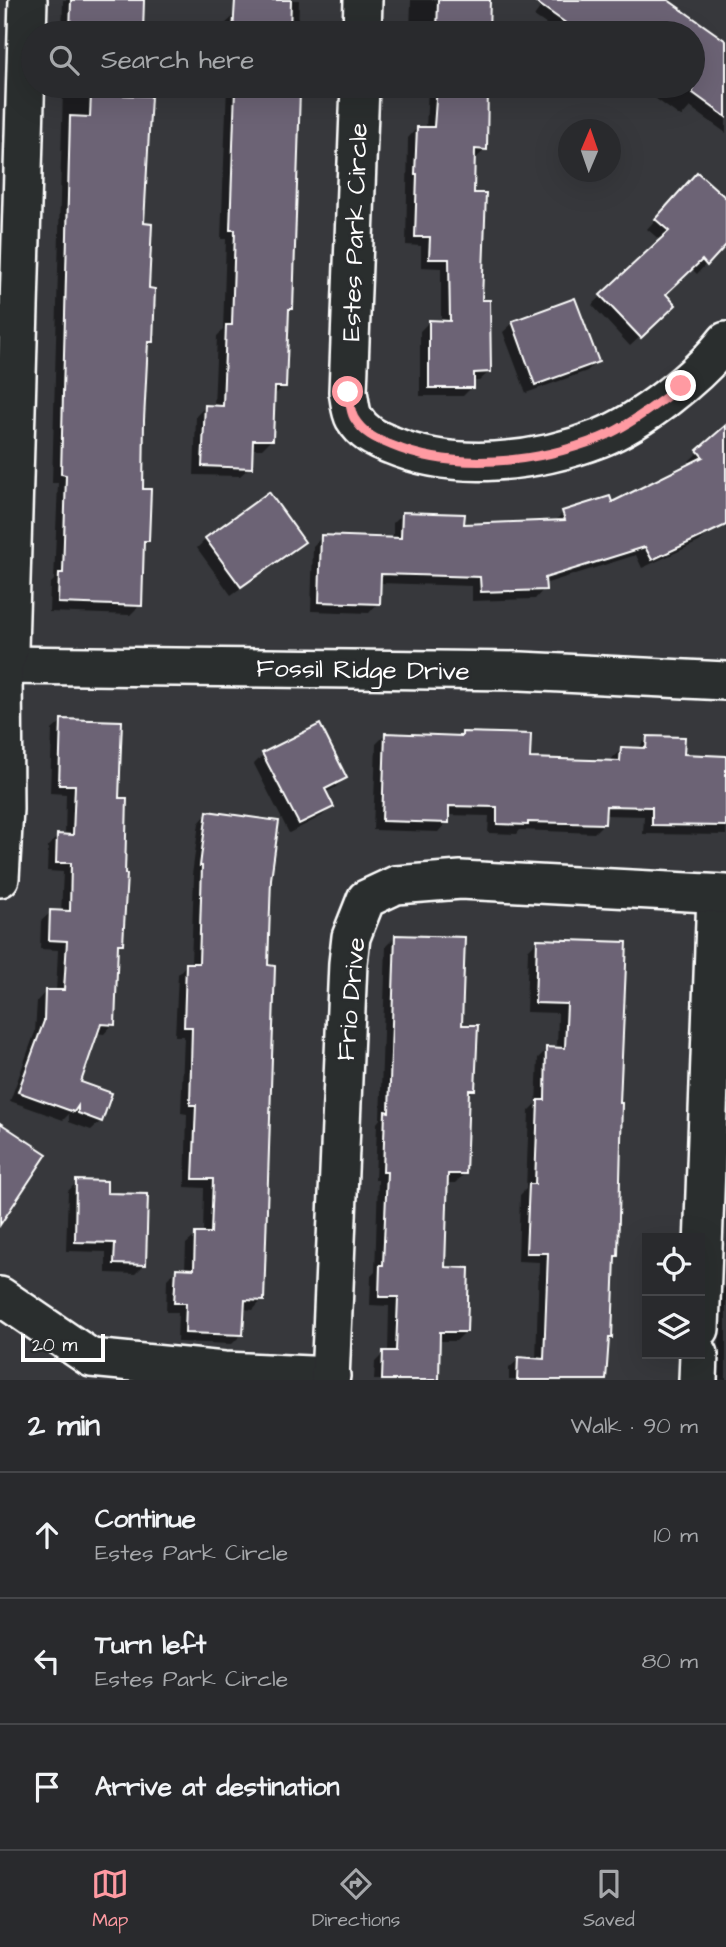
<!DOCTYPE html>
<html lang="en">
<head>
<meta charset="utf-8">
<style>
  :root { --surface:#292a2d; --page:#313235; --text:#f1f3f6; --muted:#a5a7aa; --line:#454649; --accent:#ff9aa2 }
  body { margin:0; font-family:"Architects Daughter",sans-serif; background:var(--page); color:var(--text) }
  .controls { position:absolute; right:21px; bottom:21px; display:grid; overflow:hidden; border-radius:0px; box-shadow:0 7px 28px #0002 }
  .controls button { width:63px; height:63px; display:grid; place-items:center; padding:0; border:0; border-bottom:2px solid var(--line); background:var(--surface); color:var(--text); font:35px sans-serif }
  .compass { position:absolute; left:558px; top:119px; width:63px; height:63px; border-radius:50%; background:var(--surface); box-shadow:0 7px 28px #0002; rotate:2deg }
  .scale { position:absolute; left:21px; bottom:18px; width:84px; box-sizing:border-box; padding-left:7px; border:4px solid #fff; border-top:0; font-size:19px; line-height:24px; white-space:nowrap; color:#fff; -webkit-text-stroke:5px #2a2d2e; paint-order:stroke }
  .stop { position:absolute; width:21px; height:21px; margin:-16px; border:5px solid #ff9aa2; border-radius:50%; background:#fff }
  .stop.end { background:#ff9aa2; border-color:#fff; box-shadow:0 2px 7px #0008 }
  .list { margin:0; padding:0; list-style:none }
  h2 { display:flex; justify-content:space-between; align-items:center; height:91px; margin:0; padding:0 28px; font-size:30px }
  h2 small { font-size:23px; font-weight:400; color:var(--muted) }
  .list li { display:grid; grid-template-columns:46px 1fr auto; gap:21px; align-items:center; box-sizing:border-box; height:126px; padding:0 28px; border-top:2px solid var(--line) }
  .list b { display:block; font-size:26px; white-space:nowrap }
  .list p { margin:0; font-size:23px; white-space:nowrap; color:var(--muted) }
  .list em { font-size:23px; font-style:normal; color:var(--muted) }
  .icon { flex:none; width:38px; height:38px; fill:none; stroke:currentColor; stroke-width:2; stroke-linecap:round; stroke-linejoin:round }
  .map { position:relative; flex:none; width:726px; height:1380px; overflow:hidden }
  .search { position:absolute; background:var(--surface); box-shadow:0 7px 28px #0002; left:21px; right:21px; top:21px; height:77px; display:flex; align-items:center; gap:18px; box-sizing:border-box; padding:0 24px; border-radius:38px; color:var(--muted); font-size:26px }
  .sheet { height:469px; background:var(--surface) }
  nav { display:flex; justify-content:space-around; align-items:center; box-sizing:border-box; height:98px; border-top:2px solid var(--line); background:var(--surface); font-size:19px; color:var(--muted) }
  nav a { display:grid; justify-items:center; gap:4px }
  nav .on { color:var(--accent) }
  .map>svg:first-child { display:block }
</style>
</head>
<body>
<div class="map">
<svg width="726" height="1380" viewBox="0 0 726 1380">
  <rect width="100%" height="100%" fill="#37383c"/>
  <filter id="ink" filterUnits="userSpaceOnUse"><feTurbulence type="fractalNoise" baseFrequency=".0143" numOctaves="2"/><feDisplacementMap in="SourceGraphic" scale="14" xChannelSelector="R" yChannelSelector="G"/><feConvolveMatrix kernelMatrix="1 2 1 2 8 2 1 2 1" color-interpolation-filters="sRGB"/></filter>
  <g filter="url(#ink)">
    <g fill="#0007">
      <polygon points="143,0 142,31 151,33 62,33 63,0"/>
      <polygon points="239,0 299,0 298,33 225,33 225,24 235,15"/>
      <polygon points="411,0 489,0 487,33 410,33"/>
      <polygon points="546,0 664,0 726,44 726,133 690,107 681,117 652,96 649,98 632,86 693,86 693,33 559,33 534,16"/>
      <polygon points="60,86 149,86 142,225 151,341 146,346 141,490 147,541 142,546 140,605 130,615 49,612 50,584 54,580 58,483 52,483 63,90 60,90"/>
      <polygon points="227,86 299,86 291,309 287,313 284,386 273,396 271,440 262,449 250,449 250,467 240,476 194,475 196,416 205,407 214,407 217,336 223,330 226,239 221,239"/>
      <polygon points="415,86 486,86 486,149 476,158 473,158 472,194 480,302 489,372 479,381 472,381 472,387 463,396 420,396 420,331 429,322 441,322 441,268 421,267 421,246 406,245 408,138 417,128 426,129 428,86"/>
      <polygon points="688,184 726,200 726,242 697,274 691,268 664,294 664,315 630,346 592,305 661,241 647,229"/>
      <polygon points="513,323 597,361 587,371 526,393 503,332"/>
      <polygon points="726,426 726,517 699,542 642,568 636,555 544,584 544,589 535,599 472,601 472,586 379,583 378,603 369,613 311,611 313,546 322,537 393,539 393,523 403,513 462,526 554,522 563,513 611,504 692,465 689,461"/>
      <polygon points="206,539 303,541 293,551 231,595 197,548"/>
      <polygon points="62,721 117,800 122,943 116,948 113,1024 104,1034 96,1033 79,1083 101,1121 91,1130 69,1122 69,1114 63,1120 10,1101 35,1032 37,1001 46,991 56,992 58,950 40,949 41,921 51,912 61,913 63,872 47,871 48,846 58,836 65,836 66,794 50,793 52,730"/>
      <polygon points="463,734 529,760 612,763 612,758 622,749 638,749 647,738 682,756 726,757 726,835 643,834 644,816 604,815 603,824 594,833 520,830 517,834 488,833 489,816 447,815 447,822 438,832 373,830 376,744 385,735 459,737"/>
      <polygon points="263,755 345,777 336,787 325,793 332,807 322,816 289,833 254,764"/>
      <polygon points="208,813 269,879 262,1300 253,1310 243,1309 242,1334 232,1344 177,1342 178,1312 166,1312 167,1279 176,1270 185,1270 186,1244 196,1235 203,1235 204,1188 185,1187 187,1114 181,1113 184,1036 175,1036 178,974 187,964 191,964 194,875 192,875 199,823"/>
      <polygon points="396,936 460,1026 474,1089 467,1096 464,1174 455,1183 446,1183 443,1269 465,1332 456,1341 438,1341 437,1380 374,1380 375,1362 384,1353 388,1353 389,1306 370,1305 371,1276 375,1272 378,1180 375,1180 377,1123 380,1119 386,946"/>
      <polygon points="538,940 618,1104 616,1255 613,1258 610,1338 607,1341 605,1380 509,1380 509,1368 519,1359 536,1360 539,1262 518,1261 520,1195 526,1189 529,1111 536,1104 538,1058 547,1049 557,1049 558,1013 526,1012 528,950"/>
      <polygon points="77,1182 105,1195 144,1265 135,1274 106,1273 106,1252 66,1251 68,1191"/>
      <polygon points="726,1286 726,1380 718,1380 721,1291"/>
    </g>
    <g fill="#6c6374" stroke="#fff" stroke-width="2">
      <polygon points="71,0 144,0 143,33 70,33"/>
      <polygon points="235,0 291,0 290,33 233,33"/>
      <polygon points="438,0 490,0 489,33 437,33"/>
      <polygon points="533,0 668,0 726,41 726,117 693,93 693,33 580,33"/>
      <polygon points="437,86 488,86 487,150 475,149 474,193 486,193 482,300 490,300 491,372 474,373 474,388 429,388 429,320 450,321 449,259 429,259 430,237 415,237 417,174 415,174 417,127 434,127"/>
      <polygon points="235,89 300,91 293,309 289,309 286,387 275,387 273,440 253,440 252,468 202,466 205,405 223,406 226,325 232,325 235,230 230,230"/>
      <polygon points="91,94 151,96 144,223 152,224 149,288 155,289 153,342 148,342 144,420 143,489 151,489 149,541 144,541 142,606 58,603 59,573 63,573 66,475 61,474 70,116 90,117"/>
      <polygon points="697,172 726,198 726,245 707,266 702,260 666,294 676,305 641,338 600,295 669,231 655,219"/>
      <polygon points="575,298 599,362 535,385 512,321"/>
      <polygon points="726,425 726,525 652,560 645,547 545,578 546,590 481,592 480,577 381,574 380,604 319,602 321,535 401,538 402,512 465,514 464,524 565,520 562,511 610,496 612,502 703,457 697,450"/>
      <polygon points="269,492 305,542 241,587 205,538"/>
      <polygon points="61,719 122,721 119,798 127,798 125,874 127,874 123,944 118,944 115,1025 101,1024 81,1082 112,1093 102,1122 78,1113 78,1106 74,1112 18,1092 44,1021 45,990 64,990 67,941 49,940 50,910 70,911 71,863 56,863 57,834 73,835 75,785 59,785"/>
      <polygon points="320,724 347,778 325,789 334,807 299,824 262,753"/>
      <polygon points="462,732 531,734 530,758 620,761 621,747 646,748 647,736 685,737 684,754 726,756 726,826 652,825 652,807 606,806 605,824 528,822 528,825 497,824 497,807 449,806 449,823 382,821 385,733 462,736"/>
      <polygon points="207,811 279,821 271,879 268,965 275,966 264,1301 245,1300 243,1335 185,1333 186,1303 174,1303 176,1268 194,1269 195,1233 211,1233 213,1179 193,1179 196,1105 190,1105 192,1027 184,1027 186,963 199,963 202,866 200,866"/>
      <polygon points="395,935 465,937 462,1025 478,1025 475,1090 469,1090 466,1174 448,1174 445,1267 469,1268 467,1332 440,1332 439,1380 382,1380 383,1351 396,1351 398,1297 379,1297 380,1265 383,1265 387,1172 383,1172 385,1111 389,1112"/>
      <polygon points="537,939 627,942 620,1103 622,1103 618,1256 615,1256 612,1338 609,1338 606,1380 517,1380 518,1357 544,1359 548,1253 526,1253 529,1184 535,1184 538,1100 545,1100 546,1047 565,1048 567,1004 535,1003"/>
      <polygon points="0,1123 47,1154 0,1225"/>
      <polygon points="76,1180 107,1181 107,1193 148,1194 146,1265 114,1264 115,1243 75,1242"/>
    </g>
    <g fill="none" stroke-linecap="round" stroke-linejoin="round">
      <g stroke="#fff" stroke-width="42">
        <g id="minor">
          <polyline points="362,33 363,0"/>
          <path d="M360,86L348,392C350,400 350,411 354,418C363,433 375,439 391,445C455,472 536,463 600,438C641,422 699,376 726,341"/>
          <polyline points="0,665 521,671 726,681"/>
          <polyline points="0,878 4,809 3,666 9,649 28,0"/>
          <polyline points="0,1296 91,1358 224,1371 331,1376"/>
          <polyline points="700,1329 716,894"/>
          <polyline points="330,1380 348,963 351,937 366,899 396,885 461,880 726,894"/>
          <polyline points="698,1380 699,1354"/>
        </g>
      </g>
      <use href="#minor" stroke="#2a2d2e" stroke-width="37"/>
    </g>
  </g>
  <g fill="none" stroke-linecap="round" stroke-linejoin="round" filter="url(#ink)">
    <path stroke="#ff9aa2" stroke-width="9" d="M348,392C350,400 350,411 354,418C363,433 375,439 391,445C455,472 537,463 600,438C629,426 656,404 681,386"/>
  </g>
  <g text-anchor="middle" stroke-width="6" stroke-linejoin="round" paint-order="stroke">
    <g font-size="26" fill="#fff" stroke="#2a2d2e">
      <text transform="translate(354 232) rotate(-88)" y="9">Estes Park Circle</text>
      <text transform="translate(363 669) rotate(1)" y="9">Fossil Ridge Drive</text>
      <text transform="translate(350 999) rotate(-85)" y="9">Frio Drive</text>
    </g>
  </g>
</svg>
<div class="controls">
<button><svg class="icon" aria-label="locate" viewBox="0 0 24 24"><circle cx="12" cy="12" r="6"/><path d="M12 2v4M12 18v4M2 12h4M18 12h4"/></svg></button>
<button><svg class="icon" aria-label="layers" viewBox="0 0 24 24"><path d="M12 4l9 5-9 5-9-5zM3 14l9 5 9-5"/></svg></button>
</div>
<svg class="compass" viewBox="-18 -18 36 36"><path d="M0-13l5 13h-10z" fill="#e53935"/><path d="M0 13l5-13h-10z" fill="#a5a7aa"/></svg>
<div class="scale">20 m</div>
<div class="stop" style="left:348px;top:392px"></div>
<div class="stop end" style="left:681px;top:386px"></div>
<div class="search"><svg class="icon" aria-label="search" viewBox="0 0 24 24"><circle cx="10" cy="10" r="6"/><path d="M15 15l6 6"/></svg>Search here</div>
</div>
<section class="sheet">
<h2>2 min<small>Walk · 90 m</small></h2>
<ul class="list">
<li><svg class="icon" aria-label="ahead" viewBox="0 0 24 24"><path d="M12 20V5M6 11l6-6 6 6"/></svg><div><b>Continue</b><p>Estes Park Circle</p></div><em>10 m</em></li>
<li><svg class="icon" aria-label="left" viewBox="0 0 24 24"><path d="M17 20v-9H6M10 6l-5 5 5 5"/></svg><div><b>Turn left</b><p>Estes Park Circle</p></div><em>80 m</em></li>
<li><svg class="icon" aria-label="arrive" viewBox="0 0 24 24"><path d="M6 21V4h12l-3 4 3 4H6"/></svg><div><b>Arrive at destination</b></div></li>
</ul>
</section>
<nav>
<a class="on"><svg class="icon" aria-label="map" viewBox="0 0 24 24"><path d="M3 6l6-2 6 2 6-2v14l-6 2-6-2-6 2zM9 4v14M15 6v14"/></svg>Map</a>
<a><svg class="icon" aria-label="directions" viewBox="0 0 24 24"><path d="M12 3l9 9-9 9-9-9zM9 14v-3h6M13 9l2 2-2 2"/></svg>Directions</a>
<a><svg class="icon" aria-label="saved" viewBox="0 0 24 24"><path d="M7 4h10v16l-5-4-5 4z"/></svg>Saved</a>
</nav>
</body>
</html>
